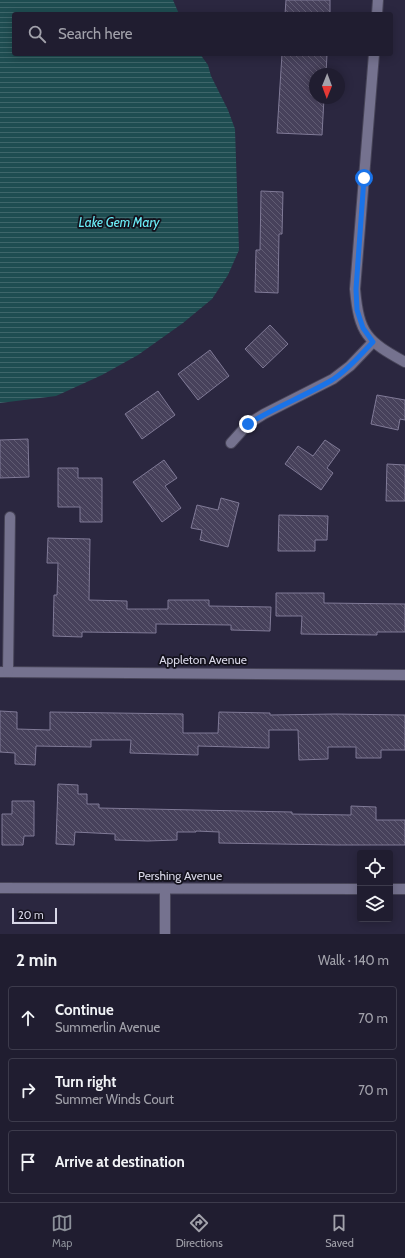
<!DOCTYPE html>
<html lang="en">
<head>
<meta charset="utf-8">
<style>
  :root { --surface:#201d30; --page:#2d2a3c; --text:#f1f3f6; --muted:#a2a2ab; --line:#3d3b4c; --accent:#8c9099 }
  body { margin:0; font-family:Cabin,sans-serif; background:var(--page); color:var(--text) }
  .controls { position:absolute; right:12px; bottom:12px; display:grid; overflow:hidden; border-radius:4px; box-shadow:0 2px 10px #0003 }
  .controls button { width:36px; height:36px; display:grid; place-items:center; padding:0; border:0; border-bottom:1px solid var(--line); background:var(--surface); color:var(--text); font:20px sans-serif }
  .compass { position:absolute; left:309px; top:68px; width:36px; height:36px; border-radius:50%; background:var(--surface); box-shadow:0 2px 10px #0003; rotate:181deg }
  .scale { position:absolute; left:12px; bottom:10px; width:45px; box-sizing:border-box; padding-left:4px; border:2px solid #d8d7e7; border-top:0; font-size:11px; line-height:14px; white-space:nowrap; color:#d8d7e7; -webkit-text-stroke:3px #14121d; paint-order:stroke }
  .stop { position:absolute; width:12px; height:12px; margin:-9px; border:3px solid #1a73e8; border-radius:50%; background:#fff }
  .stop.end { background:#1a73e8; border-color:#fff; box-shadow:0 1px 4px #0008 }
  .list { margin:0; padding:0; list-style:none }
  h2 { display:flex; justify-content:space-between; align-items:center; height:52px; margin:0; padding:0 16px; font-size:17px }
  h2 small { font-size:13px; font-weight:400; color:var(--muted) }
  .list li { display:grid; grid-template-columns:26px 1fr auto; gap:12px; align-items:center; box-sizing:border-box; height:64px; margin:0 8px 8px; padding:0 8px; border:1px solid var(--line); border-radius:4px }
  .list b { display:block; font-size:15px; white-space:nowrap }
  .list p { margin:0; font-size:13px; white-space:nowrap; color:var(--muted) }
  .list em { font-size:13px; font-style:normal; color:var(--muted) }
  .icon { flex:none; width:22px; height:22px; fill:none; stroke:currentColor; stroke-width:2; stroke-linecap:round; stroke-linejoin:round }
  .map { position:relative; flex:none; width:405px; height:934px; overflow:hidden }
  .search { position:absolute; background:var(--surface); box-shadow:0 2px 10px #0003; left:12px; right:12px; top:12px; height:44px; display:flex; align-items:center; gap:10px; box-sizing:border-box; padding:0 14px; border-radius:4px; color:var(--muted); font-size:15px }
  .sheet { height:268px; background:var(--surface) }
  nav { display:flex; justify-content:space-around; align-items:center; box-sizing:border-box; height:56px; border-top:1px solid var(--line); background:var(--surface); font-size:11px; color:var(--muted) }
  nav a { display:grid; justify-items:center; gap:2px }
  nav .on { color:var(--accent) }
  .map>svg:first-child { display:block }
</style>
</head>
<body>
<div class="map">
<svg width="405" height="934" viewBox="0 0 405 934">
  <defs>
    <pattern id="water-rules" width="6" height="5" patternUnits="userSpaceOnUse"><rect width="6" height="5" fill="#1e4d51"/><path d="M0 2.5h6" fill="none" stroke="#3e666a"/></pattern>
    <pattern id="building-back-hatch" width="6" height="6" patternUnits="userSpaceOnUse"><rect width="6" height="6" fill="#47415b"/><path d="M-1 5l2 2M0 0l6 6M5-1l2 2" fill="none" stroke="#615c73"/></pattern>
  </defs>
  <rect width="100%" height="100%" fill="#2b2740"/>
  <polygon fill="url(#water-rules)" points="0,0 173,0 179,14 14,14 14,54 200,54 208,65 211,76 228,110 235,129 239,250 228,275 212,299 183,323 138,355 102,375 56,396 0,403"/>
  <g fill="url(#building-back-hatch)" stroke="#807a97">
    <polygon points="286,0 330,0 330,14 285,14"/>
    <polygon points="282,54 327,54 326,74 315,74 315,98 324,98 322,135 277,133"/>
    <polygon points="261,191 283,192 282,234 279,234 278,293 255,292 256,250 260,250"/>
    <polygon points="270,325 288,344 263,368 245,349"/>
    <polygon points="210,350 229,376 198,400 178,374"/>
    <polygon points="158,391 175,415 142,439 125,414"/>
    <polygon points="377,395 405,400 405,420 400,419 398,430 371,424"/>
    <polygon points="28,439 29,477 0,478 0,440"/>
    <polygon points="325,440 340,450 327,468 333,473 321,490 285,464 298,446 313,456"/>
    <polygon points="164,460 177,478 165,486 181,508 162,522 133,482"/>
    <polygon points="387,464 405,465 405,501 386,501"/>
    <polygon points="58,468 78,468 78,478 102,478 102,522 80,522 80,507 58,507"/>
    <polygon points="221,498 239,503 228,547 200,540 202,530 191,528 197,505 218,510"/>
    <polygon points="279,515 328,516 327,540 315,540 315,551 278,551"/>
    <polygon points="48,538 90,539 89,600 127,601 127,609 168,609 168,600 209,600 209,606 271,607 270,631 231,630 231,625 156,624 156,633 82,632 82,637 53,636 54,595 57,595 58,563 47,563"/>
    <polygon points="276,593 324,593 324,603 405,604 405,632 377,632 377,635 301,634 302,616 276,616"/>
    <polygon points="0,711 17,712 17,729 50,730 50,712 183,714 183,733 218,733 219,712 270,713 270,715 335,714 405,715 405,750 381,750 381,758 356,758 356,747 328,747 328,759 299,760 298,730 269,730 269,748 198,746 198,755 130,753 131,740 91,740 91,747 36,746 35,765 15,764 15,753 0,752"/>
    <polygon points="58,784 78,785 78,794 87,794 87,804 99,804 99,808 292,812 292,814 351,815 351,806 376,807 376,820 405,820 405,845 337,845 219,843 219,832 196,831 196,832 177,832 177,840 148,841 115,840 115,834 75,832 74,845 56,844"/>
    <polygon points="12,801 34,801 34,836 24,836 23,845 2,845 2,814 12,814"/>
  </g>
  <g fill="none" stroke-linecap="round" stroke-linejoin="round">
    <g stroke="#474458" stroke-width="12">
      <g id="minor">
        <polyline points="377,14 378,0"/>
        <path d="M374,54L355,289C359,334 367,341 405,362"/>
        <polyline points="231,443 248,424 264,414 333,379 350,366 373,342"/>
        <polyline points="0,672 405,675"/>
        <polyline points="8,672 10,517"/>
        <polyline points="0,888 360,889"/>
        <polyline points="390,889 405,889"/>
        <polyline points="165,934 165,889"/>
      </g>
    </g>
    <use href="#minor" stroke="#75728f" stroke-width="10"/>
  </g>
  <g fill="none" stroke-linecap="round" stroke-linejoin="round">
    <path stroke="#1a73e8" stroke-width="5" d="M248,424C275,407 305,396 332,380C348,370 360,355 373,342L363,328L357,310L356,289L364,178"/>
  </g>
  <g text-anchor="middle" stroke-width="3.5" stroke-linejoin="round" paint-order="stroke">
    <g font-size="12" fill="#d8d7e7" stroke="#14121d">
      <text x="203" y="664">Appleton Avenue</text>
      <text x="180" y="880">Pershing Avenue</text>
    </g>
    <g font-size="13" font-style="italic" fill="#6beef8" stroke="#14121d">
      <text x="119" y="227">Lake Gem Mary</text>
    </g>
  </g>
</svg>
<div class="controls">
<button><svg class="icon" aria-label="locate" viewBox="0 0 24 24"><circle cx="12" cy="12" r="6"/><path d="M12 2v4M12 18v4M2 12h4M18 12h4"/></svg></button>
<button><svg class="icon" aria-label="layers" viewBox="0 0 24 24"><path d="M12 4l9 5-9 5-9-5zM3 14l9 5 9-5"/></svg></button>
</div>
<svg class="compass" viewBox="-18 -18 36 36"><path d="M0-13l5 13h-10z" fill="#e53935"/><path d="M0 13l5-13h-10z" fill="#a2a2ab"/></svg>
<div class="scale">20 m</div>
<div class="stop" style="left:364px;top:178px"></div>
<div class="stop end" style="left:248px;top:424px"></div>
<div class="search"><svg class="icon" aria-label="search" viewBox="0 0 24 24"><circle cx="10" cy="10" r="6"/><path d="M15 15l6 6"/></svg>Search here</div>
</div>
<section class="sheet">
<h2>2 min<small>Walk · 140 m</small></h2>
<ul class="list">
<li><svg class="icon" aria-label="ahead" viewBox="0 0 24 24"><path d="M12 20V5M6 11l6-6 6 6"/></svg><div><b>Continue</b><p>Summerlin Avenue</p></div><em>70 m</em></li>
<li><svg class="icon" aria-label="right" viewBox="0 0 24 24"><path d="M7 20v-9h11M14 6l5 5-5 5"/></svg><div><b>Turn right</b><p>Summer Winds Court</p></div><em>70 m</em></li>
<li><svg class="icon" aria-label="arrive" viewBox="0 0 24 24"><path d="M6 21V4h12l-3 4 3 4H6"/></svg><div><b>Arrive at destination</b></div></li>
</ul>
</section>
<nav>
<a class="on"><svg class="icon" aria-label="map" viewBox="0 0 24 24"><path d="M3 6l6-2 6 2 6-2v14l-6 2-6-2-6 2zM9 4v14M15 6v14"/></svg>Map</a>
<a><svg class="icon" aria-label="directions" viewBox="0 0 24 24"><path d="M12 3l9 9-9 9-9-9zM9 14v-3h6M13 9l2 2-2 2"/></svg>Directions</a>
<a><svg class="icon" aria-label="saved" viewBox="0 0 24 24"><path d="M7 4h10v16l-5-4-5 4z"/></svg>Saved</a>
</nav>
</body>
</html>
